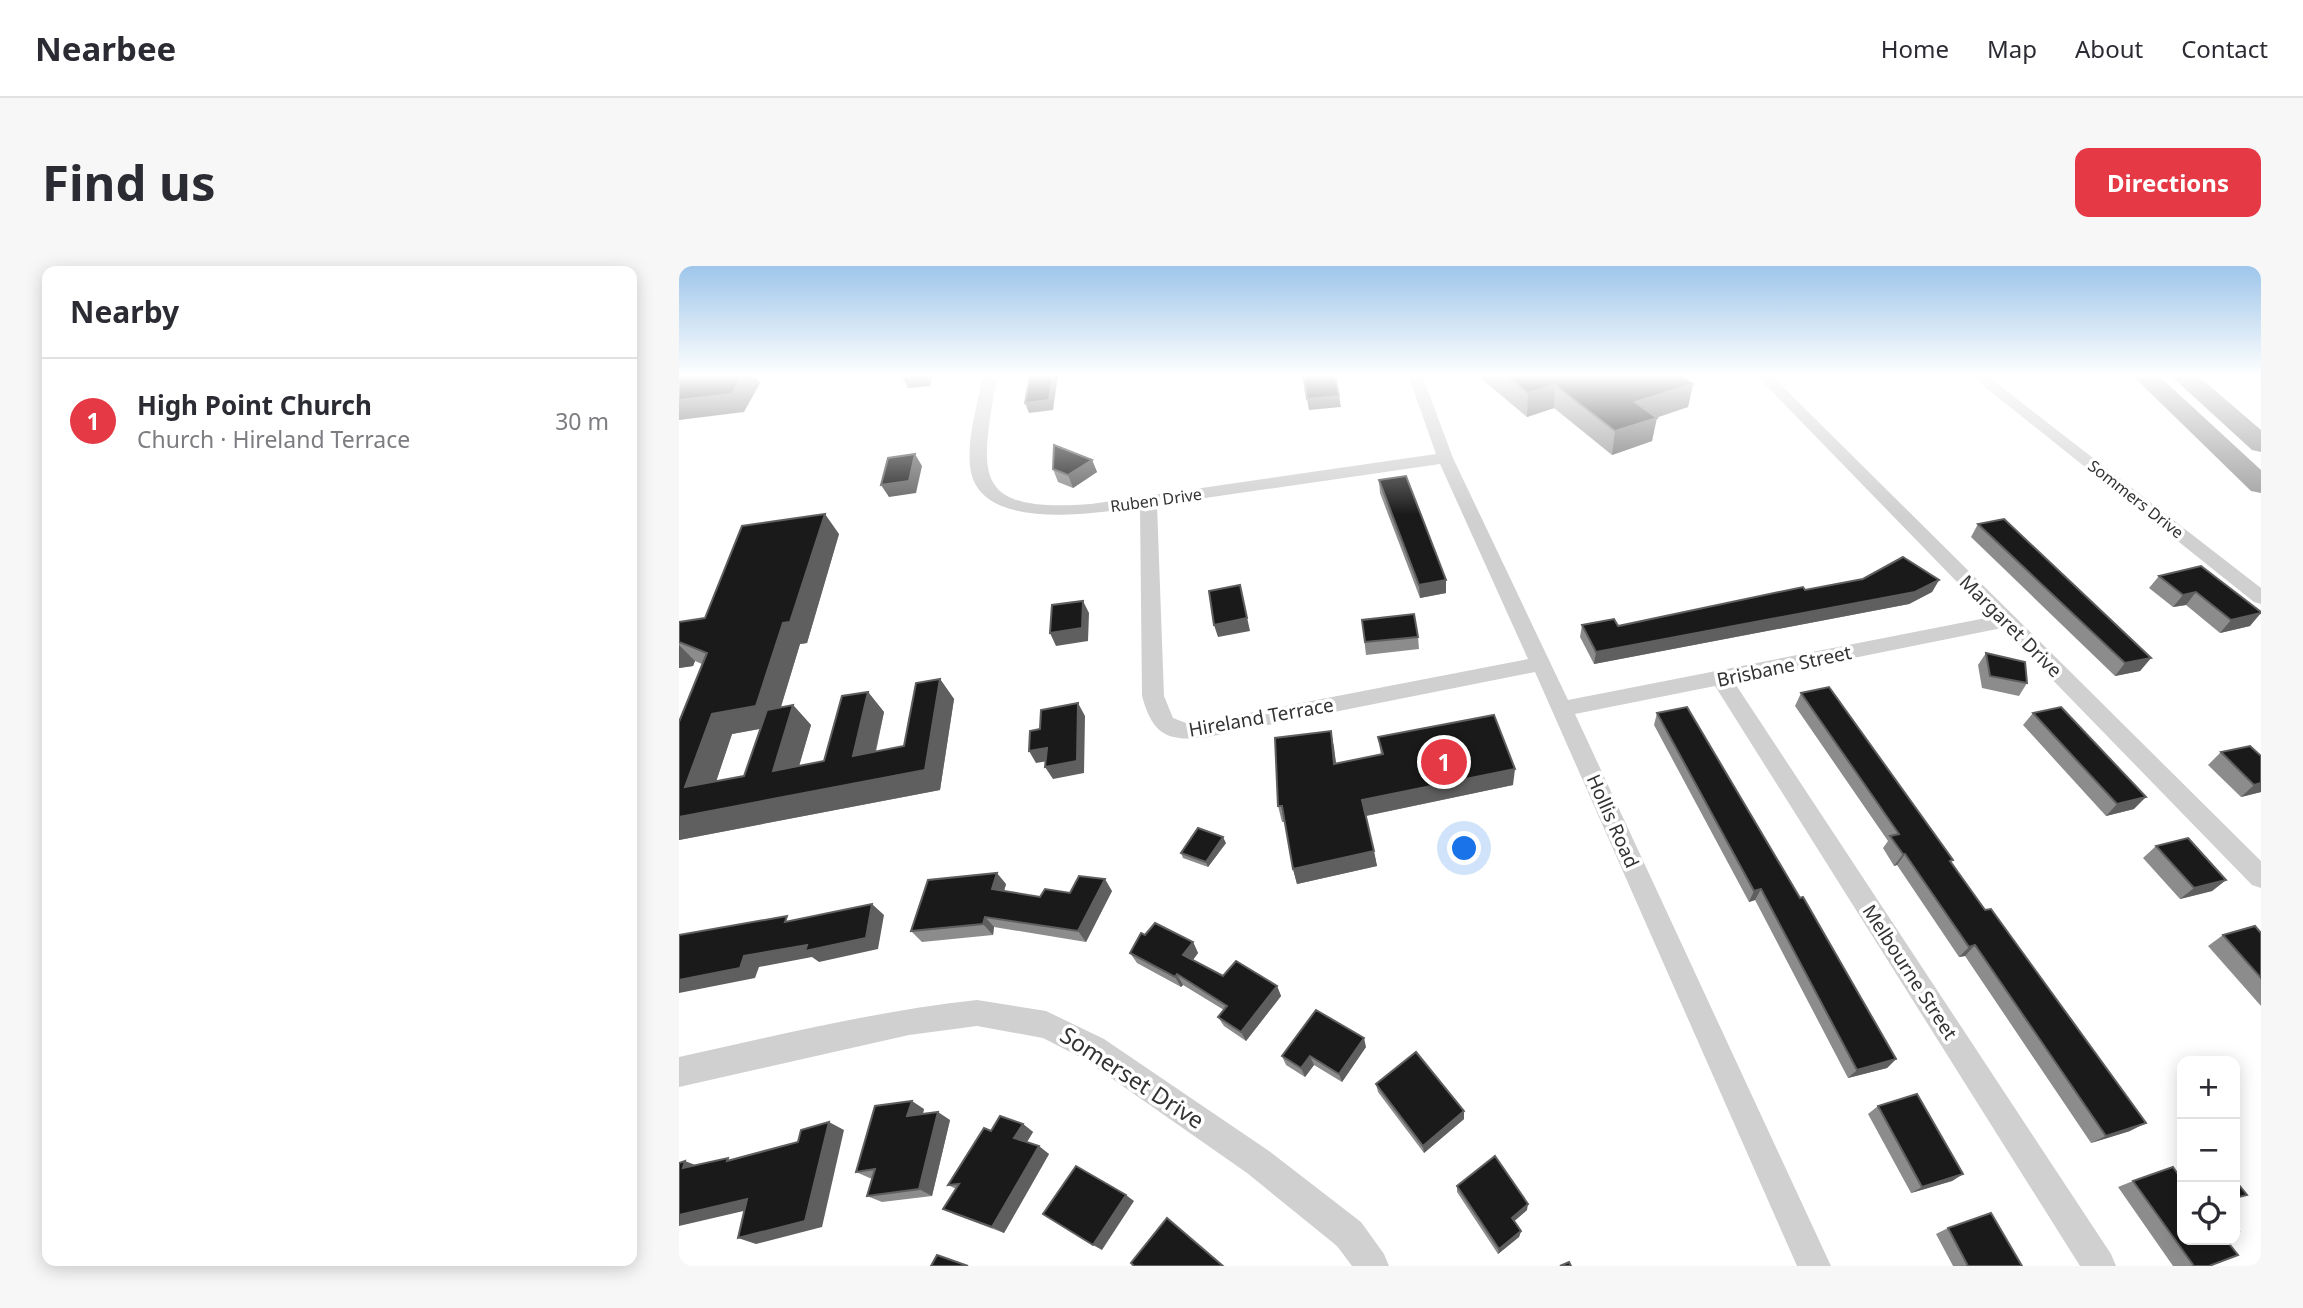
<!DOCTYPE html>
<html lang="en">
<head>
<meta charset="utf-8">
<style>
  :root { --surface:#fff; --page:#f7f7f7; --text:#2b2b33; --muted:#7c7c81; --line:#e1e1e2; --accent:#e63946 }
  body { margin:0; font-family:"Noto Sans",sans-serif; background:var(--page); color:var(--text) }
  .controls { position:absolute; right:21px; bottom:21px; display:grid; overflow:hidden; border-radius:14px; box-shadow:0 4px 18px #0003 }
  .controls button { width:63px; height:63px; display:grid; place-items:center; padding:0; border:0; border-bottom:2px solid var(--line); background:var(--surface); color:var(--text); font:35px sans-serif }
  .you { position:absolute; left:786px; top:583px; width:24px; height:24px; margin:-18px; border:5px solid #fff; border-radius:50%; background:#1a73e8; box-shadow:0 0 0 10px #1a73e833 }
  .badge { display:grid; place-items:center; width:46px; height:46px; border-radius:50%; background:var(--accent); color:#fff; font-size:23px; font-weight:700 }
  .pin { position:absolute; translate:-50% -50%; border:4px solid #fff; box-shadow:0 2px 7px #0006 }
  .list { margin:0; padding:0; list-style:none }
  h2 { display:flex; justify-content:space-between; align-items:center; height:91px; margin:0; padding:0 28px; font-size:30px }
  h2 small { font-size:23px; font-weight:400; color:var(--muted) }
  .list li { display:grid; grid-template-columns:46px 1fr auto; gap:21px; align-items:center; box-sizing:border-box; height:126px; padding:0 28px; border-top:2px solid var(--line) }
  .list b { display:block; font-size:26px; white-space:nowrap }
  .list p { margin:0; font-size:23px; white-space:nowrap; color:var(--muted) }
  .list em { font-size:23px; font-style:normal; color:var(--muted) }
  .icon { flex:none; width:38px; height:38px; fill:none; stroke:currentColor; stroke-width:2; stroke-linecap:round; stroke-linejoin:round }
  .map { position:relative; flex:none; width:1582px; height:1000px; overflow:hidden; border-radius:14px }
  header { display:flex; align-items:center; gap:42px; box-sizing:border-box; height:98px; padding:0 35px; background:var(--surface); border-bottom:2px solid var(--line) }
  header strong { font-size:33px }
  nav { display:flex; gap:38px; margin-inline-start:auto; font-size:24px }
  .intro { display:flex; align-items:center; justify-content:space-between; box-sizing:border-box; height:168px; padding:0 42px }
  h1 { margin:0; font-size:49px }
  .button { padding:18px 32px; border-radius:14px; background:var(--accent); color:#fff; font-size:24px; font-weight:700 }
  main { display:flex; gap:42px; padding:0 42px }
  aside { flex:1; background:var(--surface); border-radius:14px; box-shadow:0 4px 18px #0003 }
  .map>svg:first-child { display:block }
</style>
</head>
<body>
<header>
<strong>Nearbee</strong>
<nav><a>Home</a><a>Map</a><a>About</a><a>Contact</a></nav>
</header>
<div class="intro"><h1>Find us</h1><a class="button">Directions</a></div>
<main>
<aside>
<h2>Nearby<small></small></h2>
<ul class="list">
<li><span class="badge">1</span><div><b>High Point Church</b><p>Church · Hireland Terrace</p></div><em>30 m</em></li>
</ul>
</aside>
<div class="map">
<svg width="1582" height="1000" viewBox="0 0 1582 1000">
  <rect width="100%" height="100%" fill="#fff"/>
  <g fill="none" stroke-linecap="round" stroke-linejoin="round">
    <polyline stroke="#cfe2ee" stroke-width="6" points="1579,109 1582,111"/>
    <g fill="#d0d0d0" fill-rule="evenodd">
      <path d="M304,109H318C302,208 289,247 412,238L757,188L729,109H743L774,192L889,434L1312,351L1077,109H1092L1582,595V622L1573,619L1323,362L1055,416L1432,988L1437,1000H1401L1036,420L896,448L1152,1000H1118L856,406L529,471C489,476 474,470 463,430L461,241C418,247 296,268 291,199C288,170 299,138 304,109ZM761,198L849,393L529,455L507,457L494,452L485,430L478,239Z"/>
      <polygon points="1291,109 1307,109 1582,322 1582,338 1575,336"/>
      <path d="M298,734L367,745L425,773L590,885L682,956L705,988L710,1000H673L658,980L568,907L405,793L364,772L298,760L230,769L0,821V791C99,769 197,745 298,734Z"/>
    </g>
    <g fill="#9a9a9a" fill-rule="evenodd">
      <polygon points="1453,109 1479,109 1582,204 1582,227 1572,225"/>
      <polygon points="1491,109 1518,109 1582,164 1582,186 1573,184"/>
    </g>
  </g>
  <g fill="#8c8c8c" fill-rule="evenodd">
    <polygon points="804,109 1001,109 1014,118 1009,141 977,151 973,175 933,189 875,142 848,151 804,114"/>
    <polygon points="413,194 418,206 394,222 379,216 374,203"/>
    <polygon points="700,214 767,314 767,327 741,332 701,227"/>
    <polygon points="1299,258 1472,392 1461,405 1436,410 1292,271"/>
    <path d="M160,268L128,377L121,378L102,441L114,439L132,459L120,500L145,495L189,426L205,446L197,486L225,480L261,413L275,433L261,524L0,574V456L23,398L16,395L14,400L0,402V356L26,352ZM81,463L65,510L37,515L53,468Z"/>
    <polygon points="1522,300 1571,360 1541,367 1507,339 1494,341 1470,322 1480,310"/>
    <polygon points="1260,314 1253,326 1230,338 915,398 901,371 903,359 939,360 1126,324"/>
    <polygon points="683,354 739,371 740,383 687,389"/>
    <polygon points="1307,387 1348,417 1340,430 1303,422 1299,399"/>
    <polygon points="1122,427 1272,597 1451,865 1412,877 1286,690 1280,691 1218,599 1215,600 1204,582 1209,575 1116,440"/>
    <polygon points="978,447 1217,793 1208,802 1169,812 1076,634 1070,636 975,459"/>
    <polygon points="1354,447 1455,543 1427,550 1344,459"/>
    <polygon points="652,465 657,497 702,489 699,471 834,519 687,550 698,600 618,618 614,603 606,556 603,556 599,540"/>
    <polygon points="1542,486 1582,526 1562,531 1529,499"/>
    <polygon points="547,577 529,601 504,592 502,587"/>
    <polygon points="1477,580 1547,614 1533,625 1501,633 1464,592"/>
    <polygon points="327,618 325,625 361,631 391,627 433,625 407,676 315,661 314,669 243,676 232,665"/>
    <polygon points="1582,667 1582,740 1529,680 1544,669"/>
    <polygon points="466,669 514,676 519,687 514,694 544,710 598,720 602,730 567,775 545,760 539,751 545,744 504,719 502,721 458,697 451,687"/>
    <polygon points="687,781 663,816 635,799 626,811 607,799 603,790"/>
    <polygon points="697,818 785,853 745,887 699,826"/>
    <polygon points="1199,840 1284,908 1273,915 1232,927 1189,848"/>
    <polygon points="245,843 244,848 271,854 253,930 203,936 188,930 193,913 177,906"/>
    <polygon points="344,858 354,866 348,876 370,888 325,967 277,949 264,943 277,923 269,919 312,865"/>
    <polygon points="1454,915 1530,1000 1494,1000 1439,921"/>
    <polygon points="778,920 848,944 835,955 842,965 840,971 819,988 778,926"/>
    <polygon points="1269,962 1343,1000 1274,1000 1257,968"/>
  </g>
  <g fill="#5f5f5f">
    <polygon points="61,109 76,109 81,117 65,146 0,154 0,134"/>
    <polygon points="246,109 254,109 251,120 229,122 224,112"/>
    <polygon points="374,109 379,109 374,144 350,147 346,137"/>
    <polygon points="1014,118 1009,141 953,160 956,136"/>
    <polygon points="876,119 875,142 848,151 849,127"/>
    <polygon points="660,130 662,141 630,144 628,133"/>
    <polygon points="978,152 973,175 933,189 936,165"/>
    <polygon points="236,188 243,200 237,227 210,231 202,219"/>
    <polygon points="413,194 418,206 394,222 389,209"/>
    <polygon points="146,248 160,268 128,377 121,378 96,460 53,468 29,540 6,521 33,448 104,357"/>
    <polygon points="767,314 767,327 741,332 740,319"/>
    <polygon points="1260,314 1253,326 1230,338 915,398 917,386"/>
    <polygon points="561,319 571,365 539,371 535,359"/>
    <polygon points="1517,326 1507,339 1494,341 1504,329"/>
    <polygon points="404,335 410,347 409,375 377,380 371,367"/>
    <polygon points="1582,347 1571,360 1541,367 1552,354"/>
    <polygon points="0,379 16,395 14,400 0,402"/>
    <polygon points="1472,392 1461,405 1436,410 1446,397"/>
    <polygon points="261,413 275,433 261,524 0,574 0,551 246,504"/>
    <polygon points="189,426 205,446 191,509 174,490"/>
    <polygon points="399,437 406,450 405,507 374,513 366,501"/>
    <polygon points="114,439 132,459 113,524 94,505"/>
    <polygon points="652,465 655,481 659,514 655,498"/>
    <polygon points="368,482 375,494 357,497 350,485"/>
    <polygon points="836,503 834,519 686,550 683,534"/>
    <polygon points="1582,517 1582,526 1562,531 1575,519"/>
    <polygon points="1467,531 1455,543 1427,550 1438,538"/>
    <polygon points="544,571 547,577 529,601 527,596"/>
    <polygon points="695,585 698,600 618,618 614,603"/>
    <polygon points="1224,588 1226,588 1218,599 1215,600"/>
    <polygon points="318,607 327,618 322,635 313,623"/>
    <polygon points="426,613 433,625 407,676 399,665"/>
    <polygon points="1547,614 1533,625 1501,633 1515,622"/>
    <polygon points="1082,623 1076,634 1070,636 1075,625"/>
    <polygon points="193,638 205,649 199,683 140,696 133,691 80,701 76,712 0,727 0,714 65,690"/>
    <polygon points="306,651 315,661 314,669 304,658"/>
    <polygon points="514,676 519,687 510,699 504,689"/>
    <polygon points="1296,679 1286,690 1280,691 1290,681"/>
    <polygon points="498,708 504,719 502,721 496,711"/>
    <polygon points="598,720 602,730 567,775 562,766"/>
    <polygon points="685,772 687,781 663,816 660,808"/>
    <polygon points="631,790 635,799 626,811 622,802"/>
    <polygon points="1217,793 1208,802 1169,812 1178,804"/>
    <polygon points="233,835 245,843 241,858 228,850"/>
    <polygon points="785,845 785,853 745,887 744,880"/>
    <polygon points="259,846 271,854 253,930 240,923"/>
    <polygon points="150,856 165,864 143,961 77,978 59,972"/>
    <polygon points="1467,857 1451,865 1412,877 1427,870"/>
    <polygon points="344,858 354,866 346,879 335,872"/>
    <polygon points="360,880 370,888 325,967 313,961"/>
    <polygon points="6,895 24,902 4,902"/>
    <polygon points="1284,908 1273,915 1232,927 1243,921"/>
    <polygon points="447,929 455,935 423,984 414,979"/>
    <polygon points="68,933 86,940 0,960 0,949"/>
    <polygon points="849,938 848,944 832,958 833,952"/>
    <polygon points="842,965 840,971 819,988 820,983"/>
  </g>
  <g fill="#1a1a1a" stroke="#5f5f5f" stroke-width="2">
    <polygon points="2,109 64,109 53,128 0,134 0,113"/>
    <polygon points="225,109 246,109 224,112"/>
    <polygon points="351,109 374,109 370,134 346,137"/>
    <polygon points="624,109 656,109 660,130 628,133"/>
    <polygon points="826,109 1001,109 1014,118 956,136 978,152 936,165 876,119 849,127"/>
    <polygon points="375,179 413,194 389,209 374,203"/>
    <polygon points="236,188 230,215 202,219 209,192"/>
    <polygon points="727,210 767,314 740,319 700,214"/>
    <polygon points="146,248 111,356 104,357 77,440 33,448 6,521 65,510 88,444 114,439 94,505 145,495 163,430 189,426 174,490 225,480 237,417 261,413 246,504 0,551 0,456 28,387 0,376 0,356 26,352 63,260"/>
    <polygon points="1325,253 1472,392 1446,397 1299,258"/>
    <polygon points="1224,291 1260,314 1236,326 917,386 903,359 935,353 939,360 1124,321 1126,324 1184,313"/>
    <polygon points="1522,300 1582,346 1582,347 1552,354 1517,326 1504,329 1480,310"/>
    <polygon points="561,319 568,352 535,359 530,325"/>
    <polygon points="404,335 403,362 371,367 373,339"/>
    <polygon points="735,348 739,371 686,376 683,354"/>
    <polygon points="1307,387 1346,396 1348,417 1311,410"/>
    <polygon points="1150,421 1274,594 1271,595 1306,644 1312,643 1467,857 1427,870 1296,679 1290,681 1226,588 1224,588 1211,570 1220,568 1122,427"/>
    <polygon points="399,437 398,495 366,501 368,482 350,485 351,465 361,463 362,444"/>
    <polygon points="1008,441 1121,632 1124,631 1217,793 1178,804 1082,623 1075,625 978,447"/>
    <polygon points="1382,441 1467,531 1438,538 1354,447"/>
    <polygon points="815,449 836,503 683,534 695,585 614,603 603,540 599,540 596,472 652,465 655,498 704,488 699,471"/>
    <polygon points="1571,480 1582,490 1582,517 1575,519 1542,486"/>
    <polygon points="519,562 544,571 527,596 502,587"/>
    <polygon points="1509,572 1547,614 1515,622 1477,580"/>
    <polygon points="318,607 313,623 361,631 366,623 391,627 400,610 426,613 399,665 306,651 304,658 232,665 249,614"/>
    <polygon points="193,638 187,672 126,685 128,679 65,690 61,702 0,714 0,669 108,650 106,656"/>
    <polygon points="476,657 514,676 504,689 544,710 557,695 598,720 562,766 539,751 548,740 498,708 496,711 451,687 462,667 466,669"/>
    <polygon points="1576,660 1582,667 1582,712 1544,669"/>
    <polygon points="637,744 685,772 660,808 631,790 622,802 603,790"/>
    <polygon points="737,786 785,845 744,880 697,818"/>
    <polygon points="1238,828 1284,908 1243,921 1199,840"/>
    <polygon points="233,835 228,850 259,846 240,923 188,930 196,903 177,906 196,840"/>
    <polygon points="321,850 344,858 335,872 360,880 313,961 264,943 280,918 269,919 305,862 312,865"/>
    <polygon points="150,856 126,955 59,972 68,933 0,949 0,897 6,895 4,902 49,892 48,895 119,876 122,864"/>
    <polygon points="816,890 849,938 833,952 842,965 820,983 778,920"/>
    <polygon points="397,900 447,929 414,979 364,948"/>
    <polygon points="1494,901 1503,914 1503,974 1547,974 1559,989 1530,1000 1515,1000 1454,915"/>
    <polygon points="1556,914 1568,929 1556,932"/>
    <polygon points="1312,947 1343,1000 1289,1000 1269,962"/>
    <polygon points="488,952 544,1000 455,1000 452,997"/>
    <polygon points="1556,959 1560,965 1556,967"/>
    <polygon points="258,989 289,1000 252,1000"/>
    <polygon points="890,996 892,1000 881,1000"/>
  </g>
  <linearGradient id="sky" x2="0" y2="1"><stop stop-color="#9ec6ea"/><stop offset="0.44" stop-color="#fff"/><stop offset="1" stop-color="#fff" stop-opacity="0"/></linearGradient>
  <rect width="1582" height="249" fill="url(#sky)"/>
  <g text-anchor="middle" stroke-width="7" stroke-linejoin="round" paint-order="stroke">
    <g font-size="16" fill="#333" stroke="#fff">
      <text transform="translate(1457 233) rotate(38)" y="6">Sommers Drive</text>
      <text transform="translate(477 234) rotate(-8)" y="6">Ruben Drive</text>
    </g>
    <g font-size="19" fill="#333" stroke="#fff">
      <text transform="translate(1332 360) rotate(45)" y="7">Margaret Drive</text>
      <text transform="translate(1105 400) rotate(-12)" y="7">Brisbane Street</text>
      <text transform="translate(582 451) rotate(-10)" y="7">Hireland Terrace</text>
      <text transform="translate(934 555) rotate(66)" y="7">Hollis Road</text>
      <text transform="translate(1231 706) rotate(57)" y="7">Melbourne Street</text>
    </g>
    <g font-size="23" fill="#333" stroke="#fff">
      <text transform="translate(453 812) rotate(33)" y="8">Somerset Drive</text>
    </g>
  </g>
</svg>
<div class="controls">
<button>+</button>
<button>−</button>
<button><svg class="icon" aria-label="locate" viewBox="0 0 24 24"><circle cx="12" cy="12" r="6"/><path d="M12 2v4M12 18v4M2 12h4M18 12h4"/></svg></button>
</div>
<div class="you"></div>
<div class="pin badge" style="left:765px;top:496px">1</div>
</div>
</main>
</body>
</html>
